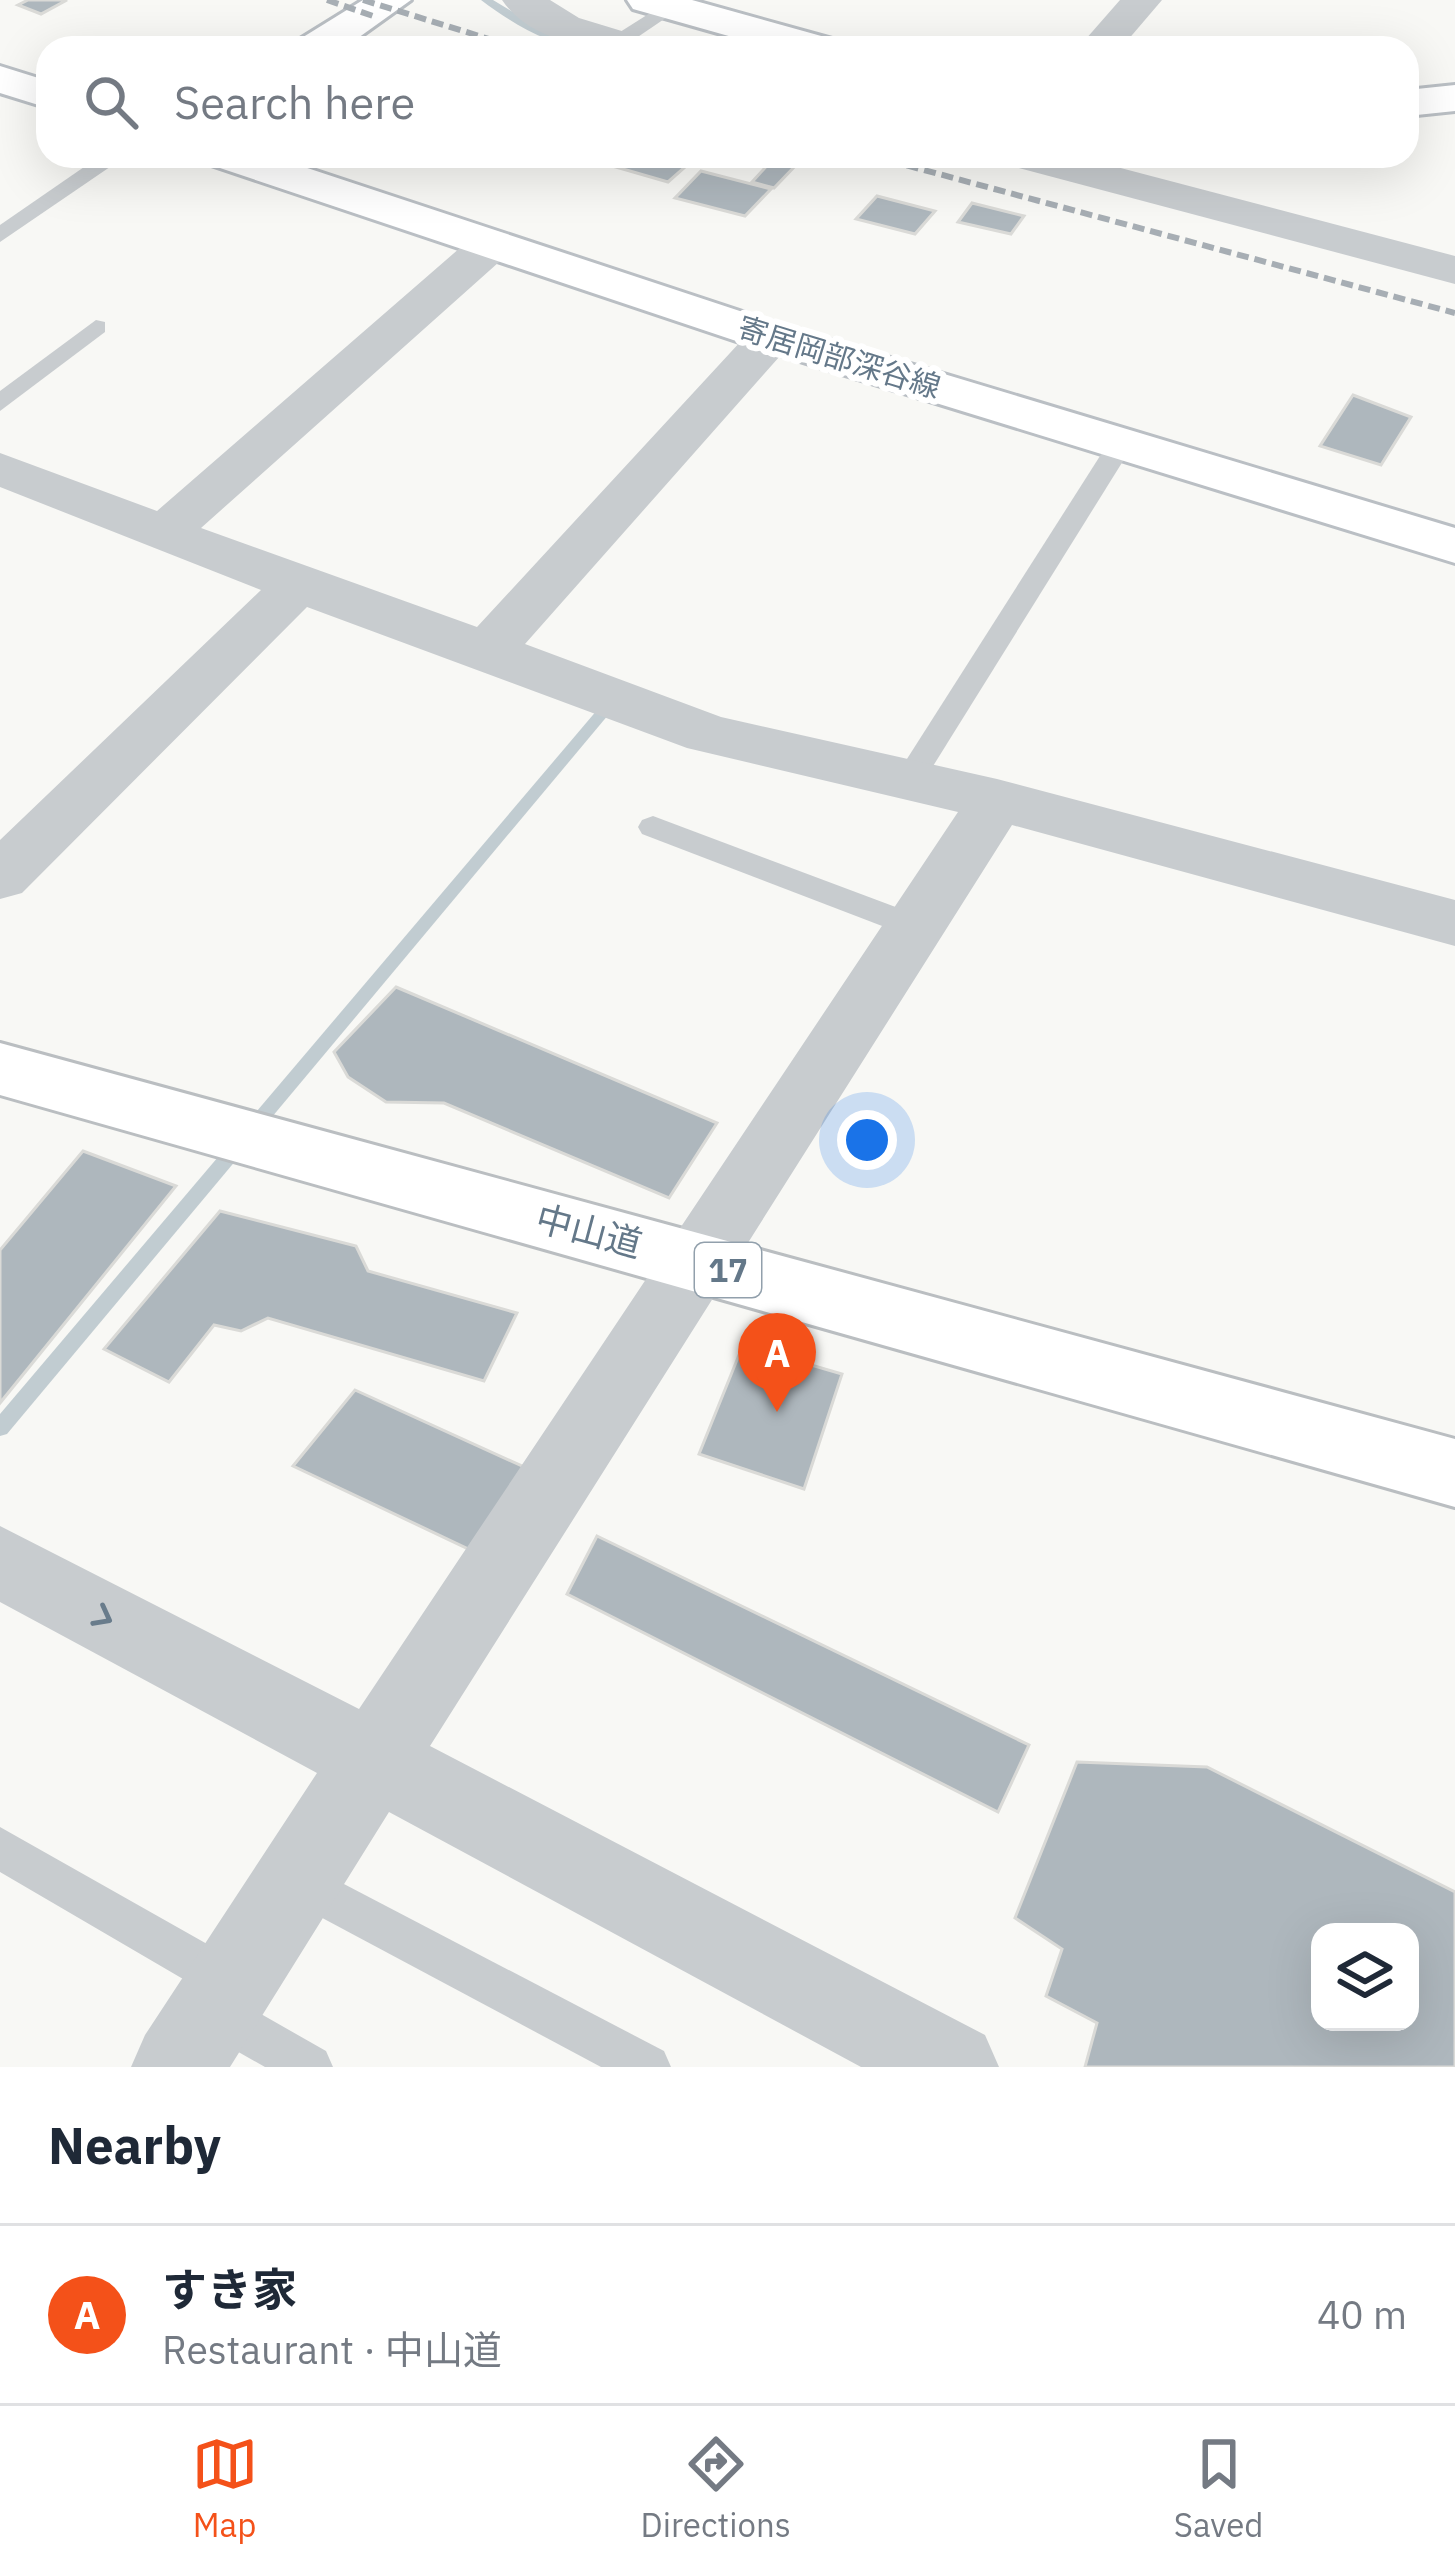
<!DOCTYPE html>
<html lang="en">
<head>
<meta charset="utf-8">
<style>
  :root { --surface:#fff; --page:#f2f2f3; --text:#1f2937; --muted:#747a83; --line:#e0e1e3; --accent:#f45119 }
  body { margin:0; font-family:"IBM Plex Sans","Noto Sans JP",sans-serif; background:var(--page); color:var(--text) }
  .controls { position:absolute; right:36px; bottom:36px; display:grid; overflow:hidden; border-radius:24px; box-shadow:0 12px 48px #0002 }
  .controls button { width:108px; height:108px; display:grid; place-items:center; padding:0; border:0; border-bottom:3px solid var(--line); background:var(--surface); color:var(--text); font:60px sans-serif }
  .you { position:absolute; left:867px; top:1140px; width:42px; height:42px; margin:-30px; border:9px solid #fff; border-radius:50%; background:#1a73e8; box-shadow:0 0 0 18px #1a73e833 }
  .badge { display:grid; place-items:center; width:78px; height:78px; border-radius:50%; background:var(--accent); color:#fff; font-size:39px; font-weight:700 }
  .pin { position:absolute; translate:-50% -99px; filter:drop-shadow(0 3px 6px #0008) }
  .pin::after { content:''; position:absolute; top:63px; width:42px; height:36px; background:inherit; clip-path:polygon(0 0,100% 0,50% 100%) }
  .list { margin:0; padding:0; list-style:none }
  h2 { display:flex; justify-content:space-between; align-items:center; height:156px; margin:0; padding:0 48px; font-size:51px }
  h2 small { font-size:39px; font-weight:400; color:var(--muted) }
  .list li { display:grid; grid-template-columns:78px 1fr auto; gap:36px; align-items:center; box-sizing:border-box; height:180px; padding:0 48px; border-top:3px solid var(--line) }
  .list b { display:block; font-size:45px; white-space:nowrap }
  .list p { margin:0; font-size:39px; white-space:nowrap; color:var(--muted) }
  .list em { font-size:39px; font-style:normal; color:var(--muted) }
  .icon { flex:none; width:66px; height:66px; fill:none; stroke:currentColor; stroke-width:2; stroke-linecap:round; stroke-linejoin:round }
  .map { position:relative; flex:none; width:1455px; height:2067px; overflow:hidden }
  .search { position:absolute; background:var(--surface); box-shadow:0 12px 48px #0002; left:36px; right:36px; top:36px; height:132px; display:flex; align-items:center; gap:30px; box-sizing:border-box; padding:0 42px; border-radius:36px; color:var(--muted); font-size:45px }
  .sheet { height:336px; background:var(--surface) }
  nav { display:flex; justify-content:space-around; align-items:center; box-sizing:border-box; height:168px; border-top:3px solid var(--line); background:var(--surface); font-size:33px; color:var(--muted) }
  nav a { display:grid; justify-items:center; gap:6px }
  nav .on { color:var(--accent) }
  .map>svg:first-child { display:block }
</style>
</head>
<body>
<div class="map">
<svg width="1455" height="2067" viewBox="0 0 1455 2067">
  <rect width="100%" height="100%" fill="#f8f8f5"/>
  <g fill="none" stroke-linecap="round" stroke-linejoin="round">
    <g fill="#c1ccd1" fill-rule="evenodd">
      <path d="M481,0H493L553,36L592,48C551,48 513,24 481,0Z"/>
      <polygon points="987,156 1005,156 1031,165 1025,168"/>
      <polygon points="614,694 621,699 619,702 7,1434 0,1436 0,1414 609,696"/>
    </g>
  </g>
  <g fill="#aeb7bd" stroke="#dadad7" stroke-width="3" fill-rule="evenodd">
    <polygon points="28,0 67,0 41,14 18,5"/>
    <polygon points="629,156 679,156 693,160 668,182 616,167"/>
    <polygon points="773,159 796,165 774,188 752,182"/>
    <polygon points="701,171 771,189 745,216 675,198"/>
    <polygon points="877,196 935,211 915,234 856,219"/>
    <polygon points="972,203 1024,216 1011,234 958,222"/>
    <polygon points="1353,395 1411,417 1381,465 1320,446"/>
    <polygon points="396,987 717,1123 669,1198 444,1103 386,1102 348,1077 334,1052"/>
    <polygon points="83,1151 176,1186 0,1403 0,1250"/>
    <polygon points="220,1211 356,1246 368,1271 517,1313 484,1381 268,1318 241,1331 214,1325 169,1382 104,1349"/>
    <polygon points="743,1345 842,1374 804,1489 699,1454"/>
    <polygon points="355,1390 533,1471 479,1554 293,1466"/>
    <polygon points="597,1536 1029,1745 998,1812 567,1594"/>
    <path d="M1077,1762L1207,1767L1455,1892V2067H1085L1097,2023L1046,1996L1062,1949L1015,1918ZM1320,1932H1410V2022H1320Z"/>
  </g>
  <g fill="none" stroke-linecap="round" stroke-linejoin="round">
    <g stroke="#babfc4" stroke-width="6">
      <g id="secondary">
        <polygon points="363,0 411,0 344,48 294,48 300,39"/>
        <polygon points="627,0 692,0 832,39 838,48 771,48 633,9"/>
        <polygon points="0,66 48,81 48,108 0,93"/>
        <polygon points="1455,85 1455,111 1407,116 1407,90"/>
        <polygon points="205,156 271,156 788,327 1455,528 1455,563 754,347 211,165"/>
      </g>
    </g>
    <g stroke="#babec1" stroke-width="6">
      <polygon id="highway" points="0,1043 1455,1439 1455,1507 0,1095"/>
    </g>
    <g fill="#c8cccf" fill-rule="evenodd">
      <polygon points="669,1 679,7 676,11 623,47 609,47 609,39"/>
      <polygon points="100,156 126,156 0,242 0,225"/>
      <polygon points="96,320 105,322 105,332 0,411 0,391"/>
      <polygon points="1120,437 1133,445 920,787 898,787 894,780 898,773 1107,445"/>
      <polygon points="653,816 925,918 930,926 925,934 903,934 642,834 638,827 642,820"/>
      <polygon points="0,1827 246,1966 252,1982 246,1998 238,2001 326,2051 333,2067 265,2067 198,2029 191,2013 198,1997 207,1993 0,1872"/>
      <polygon points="298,1860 664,2051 671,2067 601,2067 283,1897 276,1882 283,1867"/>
    </g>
    <g fill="#c8cccf" fill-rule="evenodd">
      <path d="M502,0H550L579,18L648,39L654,48C602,48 535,48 502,0Z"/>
      <polygon points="1120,0 1162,0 1121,48 1078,48"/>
      <polygon points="1002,156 1075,156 1455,256 1455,284 1008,165"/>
      <polygon points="492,230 508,234 515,244 508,254 201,528 477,627 754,327 771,322 788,327 795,337 788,347 525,644 721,717 997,779 1455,900 1455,946 1012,825 430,1746 985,2035 999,2067 861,2067 389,1812 230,2067 131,2067 145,2035 317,1773 0,1602 0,1526 359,1709 958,812 687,748 307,607 22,893 0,899 0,840 261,590 0,487 0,453 157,511 476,234"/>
    </g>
    <use href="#secondary" fill="#fff" fill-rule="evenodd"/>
    <use href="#highway" fill="#fff" fill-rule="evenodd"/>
    <g stroke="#a7aeb4" stroke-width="6" stroke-dasharray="12 6" stroke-linecap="butt">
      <polyline points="327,0 376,17"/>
      <polyline points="363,0 518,48"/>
      <polyline points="872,156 1455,313"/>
    </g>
  </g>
  <defs><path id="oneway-chevron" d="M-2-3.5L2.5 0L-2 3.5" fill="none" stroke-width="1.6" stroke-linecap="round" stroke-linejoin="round" transform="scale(3)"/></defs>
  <use stroke="#697c8c" href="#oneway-chevron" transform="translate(103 1617) rotate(28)"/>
  <g text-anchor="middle" stroke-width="12" stroke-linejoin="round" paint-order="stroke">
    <g font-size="30" fill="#647889" stroke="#fff">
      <text transform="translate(839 358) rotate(17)" y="10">寄居岡部深谷線</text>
    </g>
    <rect fill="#fff" stroke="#92a0ac" stroke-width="3" x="695" y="1243" width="66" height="54" rx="9"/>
    <g font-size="33" font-weight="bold" fill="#647889">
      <text x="728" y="1282">17</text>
    </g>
    <g font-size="36" fill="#647889" stroke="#fff">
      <text transform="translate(589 1231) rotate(15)" y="13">中山道</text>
    </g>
  </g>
</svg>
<div class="controls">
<button><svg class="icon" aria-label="layers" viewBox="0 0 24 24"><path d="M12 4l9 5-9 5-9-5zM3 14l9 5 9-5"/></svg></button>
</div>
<div class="you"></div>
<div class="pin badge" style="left:777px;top:1412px">A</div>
<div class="search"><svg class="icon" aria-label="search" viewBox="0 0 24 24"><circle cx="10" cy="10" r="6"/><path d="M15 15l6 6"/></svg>Search here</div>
</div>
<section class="sheet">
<h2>Nearby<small></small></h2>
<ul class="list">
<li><span class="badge">A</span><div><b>すき家</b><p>Restaurant · 中山道</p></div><em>40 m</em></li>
</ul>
</section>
<nav>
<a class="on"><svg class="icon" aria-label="map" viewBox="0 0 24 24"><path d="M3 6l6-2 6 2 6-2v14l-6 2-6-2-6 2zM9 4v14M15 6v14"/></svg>Map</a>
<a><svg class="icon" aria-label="directions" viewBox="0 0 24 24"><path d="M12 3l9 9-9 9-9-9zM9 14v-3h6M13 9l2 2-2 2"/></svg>Directions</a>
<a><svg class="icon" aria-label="saved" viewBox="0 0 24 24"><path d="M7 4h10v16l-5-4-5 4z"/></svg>Saved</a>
</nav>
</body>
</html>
